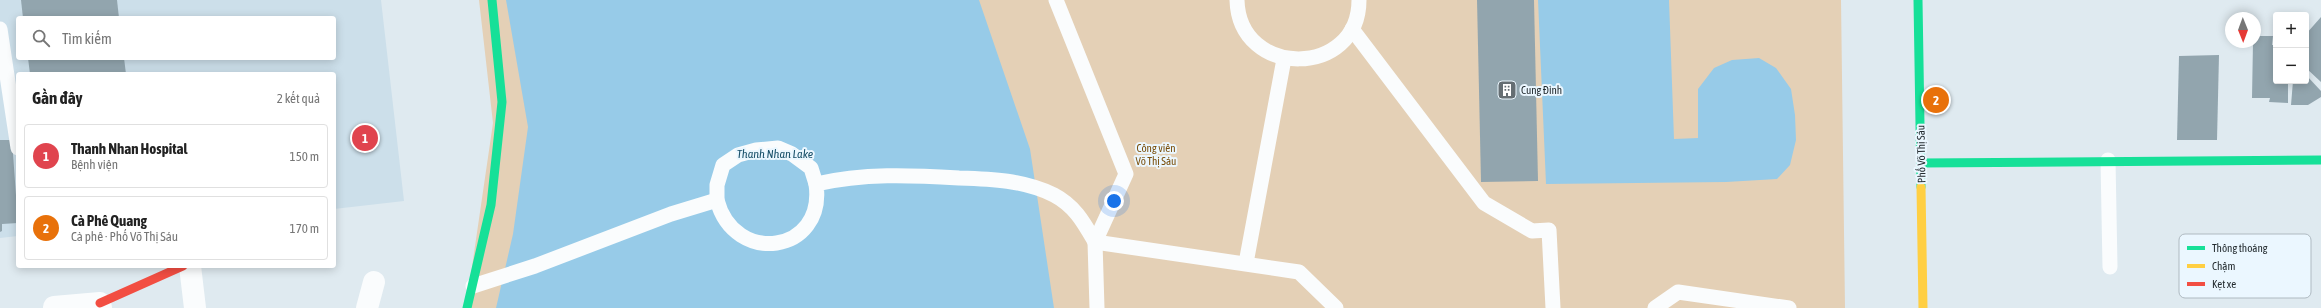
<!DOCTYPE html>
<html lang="vi">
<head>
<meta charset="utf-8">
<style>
  :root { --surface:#fff; --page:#f2f2f2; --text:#222; --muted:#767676; --line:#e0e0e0; --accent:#656e73 }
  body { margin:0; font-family:"Asap Condensed",sans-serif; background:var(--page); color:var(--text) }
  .controls { position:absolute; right:12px; top:12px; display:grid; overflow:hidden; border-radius:4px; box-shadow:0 2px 10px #0003 }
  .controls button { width:36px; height:36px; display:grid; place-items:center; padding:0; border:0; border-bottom:1px solid var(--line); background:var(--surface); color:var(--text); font:20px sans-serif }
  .compass { position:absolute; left:2225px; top:12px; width:36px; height:36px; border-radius:50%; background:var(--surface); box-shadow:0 2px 10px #0003; rotate:179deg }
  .you { position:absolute; left:1114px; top:201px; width:14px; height:14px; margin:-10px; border:3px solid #fff; border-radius:50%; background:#1a73e8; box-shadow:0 0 0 6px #1a73e833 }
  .badge { display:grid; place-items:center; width:26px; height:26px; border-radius:50%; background:var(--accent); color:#fff; font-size:13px; font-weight:700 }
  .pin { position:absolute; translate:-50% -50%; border:2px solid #fff; box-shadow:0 1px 4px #0006 }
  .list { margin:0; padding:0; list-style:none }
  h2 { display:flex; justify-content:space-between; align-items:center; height:52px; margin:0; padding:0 16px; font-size:17px }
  h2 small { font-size:13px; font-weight:400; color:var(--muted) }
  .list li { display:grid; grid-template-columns:26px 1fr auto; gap:12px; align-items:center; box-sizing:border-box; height:64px; margin:0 8px 8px; padding:0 8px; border:1px solid var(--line); border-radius:4px }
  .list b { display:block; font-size:15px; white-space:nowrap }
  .list p { margin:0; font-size:13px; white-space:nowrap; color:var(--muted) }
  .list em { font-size:13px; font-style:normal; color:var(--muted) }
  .icon { flex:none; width:22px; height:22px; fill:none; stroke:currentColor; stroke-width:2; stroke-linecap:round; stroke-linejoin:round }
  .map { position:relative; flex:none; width:2321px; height:308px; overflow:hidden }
  .search { position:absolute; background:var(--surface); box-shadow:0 2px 10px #0003; left:16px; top:16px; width:320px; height:44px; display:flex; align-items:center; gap:10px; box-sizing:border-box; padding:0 14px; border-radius:4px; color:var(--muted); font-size:15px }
  .panel { position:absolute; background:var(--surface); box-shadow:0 2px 10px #0003; left:16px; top:72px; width:320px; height:196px; border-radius:4px }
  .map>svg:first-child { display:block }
</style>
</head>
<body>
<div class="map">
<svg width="2321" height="308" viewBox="0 0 2321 308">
  <rect width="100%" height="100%" fill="#dfeaf0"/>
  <path fill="#ccdfea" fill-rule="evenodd" d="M0,0H381L404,201L334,209V74H18V236L0,238ZM18,18H334V58H18Z"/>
  <polygon fill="#e4d0b6" points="479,0 1841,0 1845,308 466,308 493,123"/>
  <g fill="#97cbe8">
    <polygon points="506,0 979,0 1030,149 1054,308 496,308 513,234 528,127"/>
    <polygon points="1538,0 1669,0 1674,139 1698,138 1698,89 1714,68 1732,60 1759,58 1776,68 1791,89 1795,115 1796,140 1790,165 1777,179 1726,182 1546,184"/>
  </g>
  <g fill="#92a5ae">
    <polygon points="21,0 117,0 119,18 23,18"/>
    <polygon points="1477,0 1534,0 1538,181 1481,182"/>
    <polygon points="2321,17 2321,82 2306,68 2306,34"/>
    <polygon points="2255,36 2273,36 2272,45 2276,45 2276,81 2288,81 2288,103 2269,102 2270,98 2252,98 2253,42 2255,42"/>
    <polygon points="2219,55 2217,140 2177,140 2179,56"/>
    <polygon points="28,58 124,58 126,74 30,74"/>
    <polygon points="2306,75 2321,91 2321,97 2308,105 2291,105 2293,81 2306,81"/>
    <polygon points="0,140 12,140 18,223 2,224 2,231 0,232"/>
  </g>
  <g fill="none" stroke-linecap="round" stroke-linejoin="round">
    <g stroke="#fafcfd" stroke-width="15">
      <polyline points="1056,0 1126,174 1095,242 1097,308"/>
      <path d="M1237,0C1239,79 1359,78 1359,0"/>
      <polyline points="0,29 18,148"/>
      <polyline points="1352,29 1484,203 1532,231 1549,230 1553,308"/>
      <polyline points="2108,160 2110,267"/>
      <polyline points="717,200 717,185 723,165 738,155 756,150 778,148 792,154 811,168 816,184"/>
      <polyline points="1095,242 1299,272 1336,308"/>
      <polyline points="1246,263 1284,59"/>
      <path d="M473,286L535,266L671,214L717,200C734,266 826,254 816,184C864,173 910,175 959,178C991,179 1024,180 1054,195C1075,206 1084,223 1095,242"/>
      <polyline points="1655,308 1678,292 1789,308"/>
    </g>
    <g stroke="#fafcfd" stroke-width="22">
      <polyline points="190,266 195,308"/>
      <polyline points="54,307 100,303 101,308"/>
      <polyline points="367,308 374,282"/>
    </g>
    <g stroke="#16e098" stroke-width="9">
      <polyline points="1918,0 1921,187"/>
      <polyline points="1921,163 2321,160"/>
      <polyline points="467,308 491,205 502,102 492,0"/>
    </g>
    <polyline stroke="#ffcf43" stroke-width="9" points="1921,187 1923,308"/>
    <polyline stroke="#f24e42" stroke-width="9" points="100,303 183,266"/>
  </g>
  <defs>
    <g id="building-square" transform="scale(1)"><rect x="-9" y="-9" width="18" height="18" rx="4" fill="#656e73" stroke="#ebf7ff"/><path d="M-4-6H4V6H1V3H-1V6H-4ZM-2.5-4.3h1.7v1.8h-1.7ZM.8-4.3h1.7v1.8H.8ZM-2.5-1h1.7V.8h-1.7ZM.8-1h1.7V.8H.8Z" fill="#fff"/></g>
  </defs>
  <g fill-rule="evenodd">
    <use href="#building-square" x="1507" y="90"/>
  </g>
  <g text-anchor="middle" stroke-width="4" stroke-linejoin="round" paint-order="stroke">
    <g font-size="11" fill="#232b2f" stroke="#ebf7ff" text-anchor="start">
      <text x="1521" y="94">Cung Đình</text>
    </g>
    <g font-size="11" fill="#794d09" stroke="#ebf7ff">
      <text x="1156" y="152">Công viên<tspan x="1156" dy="13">Võ Thị Sáu</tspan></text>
    </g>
    <g font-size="11" fill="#232b2f" stroke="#ebf7ff">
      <text transform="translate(1921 154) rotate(-91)" y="4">Phố Võ Thị Sáu</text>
    </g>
    <g font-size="12" font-style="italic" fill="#174f69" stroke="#ebf7ff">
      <text x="775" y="158">Thanh Nhan Lake</text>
    </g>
  </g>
  <rect x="2179" y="234" width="132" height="64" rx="6" fill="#ebf7ff" stroke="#afbac1" stroke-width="1"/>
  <rect x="2187" y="246" width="18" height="4" fill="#16e098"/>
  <rect x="2187" y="264" width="18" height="4" fill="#ffcf43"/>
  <rect x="2187" y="282" width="18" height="4" fill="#f24e42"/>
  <g font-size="11" fill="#232b2f">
    <text x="2212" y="252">Thông thoáng</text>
    <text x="2212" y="270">Chậm</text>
    <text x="2212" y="288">Kẹt xe</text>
  </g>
</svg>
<div class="controls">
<button>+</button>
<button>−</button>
</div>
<svg class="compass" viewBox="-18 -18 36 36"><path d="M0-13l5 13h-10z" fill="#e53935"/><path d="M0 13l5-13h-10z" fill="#767676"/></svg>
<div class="you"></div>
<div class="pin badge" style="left:365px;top:138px;background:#e0444e">1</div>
<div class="pin badge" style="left:1936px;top:100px;background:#e8710a">2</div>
<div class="search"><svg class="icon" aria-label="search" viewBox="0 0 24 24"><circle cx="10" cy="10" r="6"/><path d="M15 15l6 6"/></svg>Tìm kiếm</div>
<section class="panel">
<h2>Gần đây<small>2 kết quả</small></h2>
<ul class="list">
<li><span class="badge" style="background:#e0444e">1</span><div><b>Thanh Nhan Hospital</b><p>Bệnh viện</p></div><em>150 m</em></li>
<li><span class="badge" style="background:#e8710a">2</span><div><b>Cà Phê Quang</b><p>Cà phê · Phố Võ Thị Sáu</p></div><em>170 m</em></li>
</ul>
</section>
</div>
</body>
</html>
